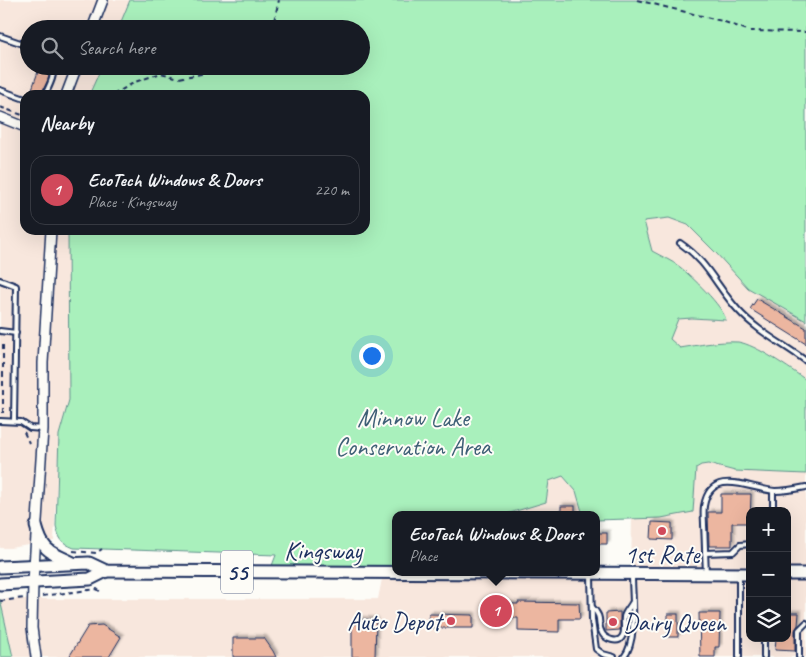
<!DOCTYPE html>
<html lang="en">
<head>
<meta charset="utf-8">
<style>
  :root { --surface:#171b24; --page:#20242c; --text:#f1f3f6; --muted:#9ea1a6; --line:#363941; --accent:#d1495b }
  body { margin:0; font-family:Caveat,sans-serif; background:var(--page); color:var(--text) }
  .controls { position:absolute; right:15px; bottom:15px; display:grid; overflow:hidden; border-radius:10px; box-shadow:0 5px 20px #0002 }
  .controls button { width:45px; height:45px; display:grid; place-items:center; padding:0; border:0; border-bottom:1px solid var(--line); background:var(--surface); color:var(--text); font:25px sans-serif }
  .you { position:absolute; left:371px; top:355px; width:18px; height:18px; margin:-12px; border:4px solid #fff; border-radius:50%; background:#1a73e8; box-shadow:0 0 0 8px #1a73e833 }
  .badge { display:grid; place-items:center; width:32px; height:32px; border-radius:50%; background:var(--accent); color:#fff; font-size:16px; font-weight:700 }
  .pin { position:absolute; translate:-50% -50%; border:2px solid #fff; box-shadow:0 1px 5px #0006 }
  .popup { position:absolute; left:392px; top:511px; width:208px; height:65px; box-sizing:border-box; display:grid; place-content:center; border-radius:10px; background:var(--surface); filter:drop-shadow(0 1px 4px #0005); font-size:16px; white-space:nowrap; color:var(--muted) }
  .popup b { font-size:19px; color:var(--text) }
  .popup::after { content:''; position:absolute; left:50%; top:100%; margin-left:-10px; border:10px solid transparent; border-top-color:var(--surface) }
  .list { margin:0; padding:0; list-style:none }
  h2 { display:flex; justify-content:space-between; align-items:center; height:65px; margin:0; padding:0 20px; font-size:21px }
  h2 small { font-size:16px; font-weight:400; color:var(--muted) }
  .list li { display:grid; grid-template-columns:32px 1fr auto; gap:15px; align-items:center; box-sizing:border-box; height:70px; margin:0 10px 10px; padding:0 10px; border:1px solid var(--line); border-radius:15px }
  .list b { display:block; font-size:19px; white-space:nowrap }
  .list p { margin:0; font-size:16px; white-space:nowrap; color:var(--muted) }
  .list em { font-size:16px; font-style:normal; color:var(--muted) }
  .icon { flex:none; width:28px; height:28px; fill:none; stroke:currentColor; stroke-width:2; stroke-linecap:round; stroke-linejoin:round }
  .map { position:relative; flex:none; width:806px; height:657px; overflow:hidden }
  .search { position:absolute; background:var(--surface); box-shadow:0 5px 20px #0002; left:20px; top:20px; width:350px; height:55px; display:flex; align-items:center; gap:12px; box-sizing:border-box; padding:0 18px; border-radius:28px; color:var(--muted); font-size:19px }
  .panel { position:absolute; background:var(--surface); box-shadow:0 5px 20px #0002; left:20px; top:90px; width:350px; height:145px; border-radius:15px }
  .map>svg:first-child { display:block }
</style>
</head>
<body>
<div class="map">
<svg width="806" height="657" viewBox="0 0 806 657">
  <defs>
    <filter id="shadow"><feDropShadow dx="2.5" dy="-2.5" stdDeviation="1" flood-color="#0004"/></filter>
  </defs>
  <rect width="100%" height="100%" fill="#fdfcf7"/>
  <filter id="ink" filterUnits="userSpaceOnUse"><feTurbulence type="fractalNoise" baseFrequency=".02" numOctaves="2"/><feDisplacementMap in="SourceGraphic" scale="10" xChannelSelector="R" yChannelSelector="G"/><feConvolveMatrix kernelMatrix="1 2 1 2 8 2 1 2 1" color-interpolation-filters="sRGB"/></filter>
  <g filter="url(#ink)">
    <g fill="#f8e7dd" fill-rule="evenodd">
      <polygon points="0,0 130,0 118,29 29,29 29,66 102,66 89,95 25,95 25,230 71,230 68,268 69,400 59,435 54,541 10,548 0,548"/>
      <polygon points="669,218 688,225 716,253 783,309 806,321 806,380 792,370 740,342 710,344 680,348 669,339 678,319 692,318 725,320 679,267 652,251 644,221"/>
      <path d="M708,464L735,471L806,474V657H13L0,599H378L383,574H631L632,518H661L696,468L701,465ZM750,511H787V638H750Z"/>
      <polygon points="563,476 576,491 583,515 503,515 546,502 549,481"/>
    </g>
    <g fill="#a9f0bc" stroke="#62908d">
      <path d="M130,0H806V321L748,288L716,253L688,225L669,218L644,221L652,251C661,256 672,261 680,267C691,276 723,306 726,320L692,318L678,319L670,339L680,348C699,345 719,341 738,342C755,344 792,370 806,380V474L735,471L708,464L701,465L696,468L693,512L661,518L596,520V515H583L576,491L563,476L549,481L546,502L503,515H396V572L270,571L276,555L74,548C61,543 59,538 56,526L59,435L69,400L68,230H365V95H89L102,66H361V29H118Z"/>
      <polygon points="0,599 13,657 0,657"/>
    </g>
    <g fill="#ecb6a0" stroke="#1b2f5e" filter="url(#shadow)">
      <polygon points="40,66 49,67 50,70 48,80 42,92 32,89"/>
      <polygon points="757,299 806,328 806,344 750,309"/>
      <polygon points="721,494 751,494 750,523 732,523 732,546 709,546 708,512 721,512"/>
      <rect x="561" y="506" width="14" height="9"/>
      <polygon points="652,522 672,523 672,540 651,539"/>
      <rect x="596" y="533" width="11" height="11"/>
      <polygon points="518,602 579,603 580,619 559,619 559,632 518,631 518,618 486,618 486,604 518,604"/>
      <polygon points="620,612 620,630 606,631 606,613"/>
      <polygon points="699,613 720,613 719,647 715,647 715,657 700,657"/>
      <polygon points="787,613 799,613 798,625 795,630 795,651 775,650 776,638 787,638"/>
      <polygon points="429,614 473,615 473,628 429,628"/>
      <rect x="668" y="614" width="10" height="23"/>
      <polygon points="356,619 376,620 375,657 352,657 352,624 356,624"/>
      <polygon points="102,625 121,637 109,657 69,657 88,626"/>
      <polygon points="233,638 264,638 273,651 276,657 233,657"/>
    </g>
    <g fill="none" stroke-linecap="round" stroke-linejoin="round">
      <g stroke="#1b2f5e" stroke-width="8">
        <g id="service">
          <polyline points="0,36 29,46"/>
          <polyline points="0,90 25,99"/>
          <path d="M45,95C49,86 55,76 53,66"/>
          <path d="M680,243C708,262 716,286 738,310C757,331 783,344 806,361"/>
          <polyline points="0,280 16,286 14,420"/>
          <polyline points="0,331 16,333"/>
          <polyline points="0,421 21,422 30,428 43,429"/>
          <polyline points="773,511 773,491"/>
          <polyline points="705,553 733,552 740,545 750,544"/>
          <path d="M706,572C705,556 705,541 704,525C704,519 703,512 704,506C711,466 750,489 775,491C786,491 796,489 806,487"/>
          <polyline points="591,576 592,620 596,649 603,654 614,657"/>
          <polyline points="739,577 739,657"/>
          <path d="M592,607C604,619 596,622 602,633C605,639 618,644 622,637C626,632 623,623 624,617C625,612 630,607 632,603"/>
          <polyline points="764,638 764,657"/>
          <path d="M624,657C638,640 632,597 632,576"/>
          <polyline points="799,657 799,630 806,623"/>
        </g>
      </g>
      <g stroke="#1b2f5e" stroke-width="12">
        <g id="tertiary">
          <polyline points="92,29 103,0"/>
          <polyline points="66,95 77,66"/>
          <polyline points="0,117 25,127"/>
          <polyline points="36,657 32,628 33,582 43,429 43,363 51,230"/>
        </g>
      </g>
      <g stroke="#1b2f5e" stroke-width="15">
        <g id="primary">
          <path d="M36,526C43,552 50,552 73,563"/>
          <polyline points="0,567 89,563 106,571 750,574"/>
          <polyline points="787,574 806,574"/>
          <polyline points="0,584 90,579 106,571"/>
        </g>
      </g>
      <g stroke="#1b2f5e" stroke-width="2" stroke-dasharray="5 4" stroke-linecap="butt">
        <polyline points="637,0 722,21 750,31 806,32"/>
        <polyline points="272,29 279,0"/>
        <polyline points="113,95 135,82 161,73 179,78 212,72 241,73 248,71 255,66"/>
        <polyline points="0,107 25,116"/>
        <polyline points="3,413 3,342"/>
        <polyline points="24,432 29,443"/>
        <polyline points="73,551 96,553 102,549"/>
        <polyline points="42,596 97,589 102,593"/>
        <polyline points="0,601 25,598"/>
      </g>
      <use href="#service" stroke="#fdfcf7" stroke-width="4"/>
      <use href="#tertiary" stroke="#fdfcf7" stroke-width="9"/>
      <use href="#primary" stroke="#fdfcf7" stroke-width="11"/>
    </g>
  </g>
  <g fill="#d1495b" stroke="#fdfcf7" stroke-width="2">
    <circle cx="662" cy="531" r="5"/>
    <circle cx="451" cy="621" r="5"/>
    <circle cx="613" cy="622" r="5"/>
  </g>
  <g text-anchor="middle" stroke-width="4" stroke-linejoin="round" paint-order="stroke">
    <rect fill="#fdfcf7" stroke="#5f6c8c" stroke-width="1" x="221" y="550.5" width="32" height="43" rx="4"/>
    <g font-size="24" font-weight="bold" fill="#1b2f5e">
      <text x="237" y="580">55</text>
    </g>
    <g font-size="25" fill="#3e5f76" stroke="#fdfcf7">
      <text x="413" y="426">Minnow Lake<tspan x="413" dy="29">Conservation Area</tspan></text>
    </g>
    <g font-size="25" fill="#1b2f5e" stroke="#fdfcf7">
      <text x="323" y="559">Kingsway</text>
    </g>
    <g font-size="25" fill="#1b2f5e" stroke="#fdfcf7">
      <text x="662" y="563">1st Rate</text>
      <text x="441" y="630" text-anchor="end">Auto Depot</text>
      <text x="623" y="631" text-anchor="start">Dairy Queen</text>
    </g>
  </g>
</svg>
<div class="controls">
<button>+</button>
<button>−</button>
<button><svg class="icon" aria-label="layers" viewBox="0 0 24 24"><path d="M12 4l9 5-9 5-9-5zM3 14l9 5 9-5"/></svg></button>
</div>
<div class="you"></div>
<div class="pin badge" style="left:496px;top:611px">1</div>
<div class="popup"><b>EcoTech Windows &amp; Doors</b>Place</div>
<div class="search"><svg class="icon" aria-label="search" viewBox="0 0 24 24"><circle cx="10" cy="10" r="6"/><path d="M15 15l6 6"/></svg>Search here</div>
<section class="panel">
<h2>Nearby<small></small></h2>
<ul class="list">
<li><span class="badge">1</span><div><b>EcoTech Windows &amp; Doors</b><p>Place · Kingsway</p></div><em>220 m</em></li>
</ul>
</section>
</div>
</body>
</html>
